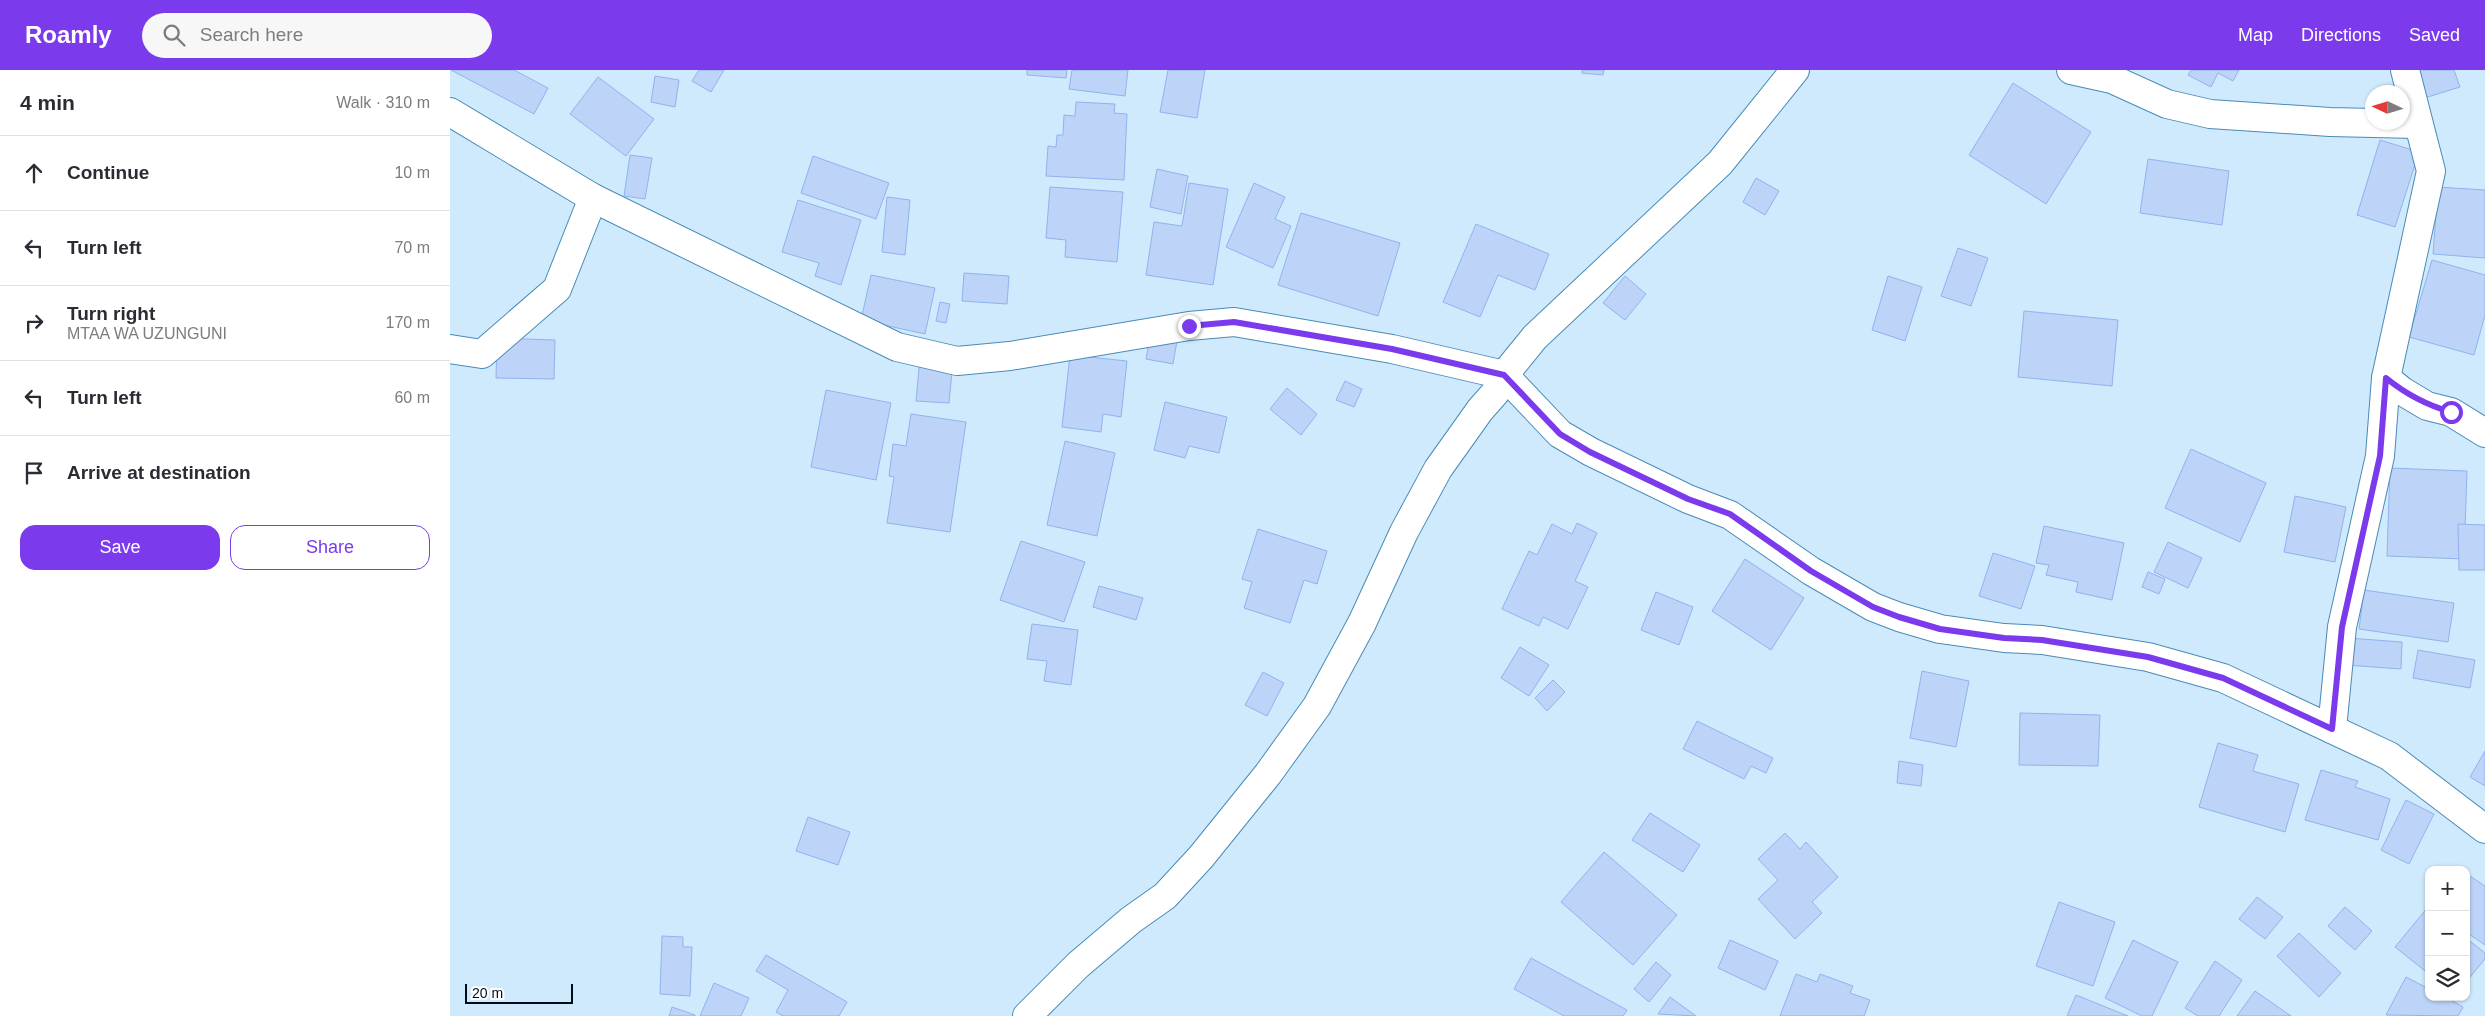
<!DOCTYPE html>
<html lang="en">
<head>
<meta charset="utf-8">
<style>
  :root { --surface:#fff; --page:#f7f7f7; --text:#2b2b33; --muted:#7c7c81; --line:#e1e1e2; --accent:#7c3aed }
  body { margin:0; font-family:Helvetica,sans-serif; background:var(--page); color:var(--text) }
  .controls { position:absolute; right:15px; bottom:15px; display:grid; overflow:hidden; border-radius:10px; box-shadow:0 1px 4px #0004 }
  .controls button { width:45px; height:45px; display:grid; place-items:center; padding:0; border:0; border-bottom:1px solid var(--line); background:var(--surface); color:var(--text); font:25px sans-serif }
  .compass { position:absolute; left:1915px; top:15px; width:45px; height:45px; border-radius:50%; background:var(--surface); box-shadow:0 1px 4px #0004; rotate:274deg }
  .scale { position:absolute; left:15px; bottom:12px; width:108px; box-sizing:border-box; padding-left:5px; border:2px solid #000d19; border-top:0; font-size:14px; line-height:18px; white-space:nowrap; color:#000d19; -webkit-text-stroke:4px #fff; paint-order:stroke }
  .stop { position:absolute; width:15px; height:15px; margin:-11px; border:4px solid #7c3aed; border-radius:50%; background:#fff }
  .stop.end { background:#7c3aed; border-color:#fff; box-shadow:0 1px 5px #0008 }
  .list { margin:0; padding:0; list-style:none }
  h2 { display:flex; justify-content:space-between; align-items:center; height:65px; margin:0; padding:0 20px; font-size:21px }
  h2 small { font-size:16px; font-weight:400; color:var(--muted) }
  .list li { display:grid; grid-template-columns:32px 1fr auto; gap:15px; align-items:center; box-sizing:border-box; height:75px; padding:0 20px; border-top:1px solid var(--line) }
  .list b { display:block; font-size:19px; white-space:nowrap }
  .list p { margin:0; font-size:16px; white-space:nowrap; color:var(--muted) }
  .list em { font-size:16px; font-style:normal; color:var(--muted) }
  .actions { display:flex; gap:10px; padding:15px 20px }
  .actions a { flex:1; padding:11px 0; border:1px solid var(--accent); border-radius:15px; text-align:center; font-size:18px; color:var(--accent) }
  .actions .main { background:var(--accent); color:#fff }
  .icon { flex:none; width:28px; height:28px; fill:none; stroke:currentColor; stroke-width:2; stroke-linecap:round; stroke-linejoin:round }
  .map { position:relative; flex:none; width:2035px; height:946px; overflow:hidden }
  header { display:flex; align-items:center; gap:30px; box-sizing:border-box; height:70px; padding:0 25px; background:var(--accent); color:#fff }
  header strong { font-size:24px }
  nav { display:flex; gap:28px; margin-inline-start:auto; font-size:18px }
  .search { width:350px; height:45px; background:var(--page); display:flex; align-items:center; gap:12px; box-sizing:border-box; padding:0 18px; border-radius:28px; color:var(--muted); font-size:19px }
  main { display:flex }
  aside { flex:1; background:var(--surface) }
  .map>svg:first-child { display:block }
</style>
</head>
<body>
<header>
<strong>Roamly</strong>
<div class="search"><svg class="icon" aria-label="search" viewBox="0 0 24 24"><circle cx="10" cy="10" r="6"/><path d="M15 15l6 6"/></svg>Search here</div>
<nav><a>Map</a><a>Directions</a><a>Saved</a></nav>
</header>
<main>
<aside>
<h2>4 min<small>Walk · 310 m</small></h2>
<ul class="list">
<li><svg class="icon" aria-label="ahead" viewBox="0 0 24 24"><path d="M12 20V5M6 11l6-6 6 6"/></svg><div><b>Continue</b></div><em>10 m</em></li>
<li><svg class="icon" aria-label="left" viewBox="0 0 24 24"><path d="M17 20v-9H6M10 6l-5 5 5 5"/></svg><div><b>Turn left</b></div><em>70 m</em></li>
<li><svg class="icon" aria-label="right" viewBox="0 0 24 24"><path d="M7 20v-9h11M14 6l5 5-5 5"/></svg><div><b>Turn right</b><p>MTAA WA UZUNGUNI</p></div><em>170 m</em></li>
<li><svg class="icon" aria-label="left" viewBox="0 0 24 24"><path d="M17 20v-9H6M10 6l-5 5 5 5"/></svg><div><b>Turn left</b></div><em>60 m</em></li>
<li><svg class="icon" aria-label="arrive" viewBox="0 0 24 24"><path d="M6 21V4h12l-3 4 3 4H6"/></svg><div><b>Arrive at destination</b></div></li>
</ul>
<div class="actions"><a class="main">Save</a><a>Share</a></div>
</aside>
<div class="map">
<svg width="2035" height="946" viewBox="0 0 2035 946">
  <rect width="100%" height="100%" fill="#d0eafd"/>
  <g fill="#bdd3f8" stroke="#8fb3ee">
    <polygon points="1,0 64,0 98,18 84,44"/>
    <polygon points="249,0 274,0 261,22 242,11"/>
    <polygon points="577,0 617,0 616,8 577,5"/>
    <polygon points="622,0 678,0 675,26 619,19"/>
    <polygon points="718,0 755,0 747,48 710,42"/>
    <polygon points="1132,0 1154,0 1153,5 1132,3"/>
    <polygon points="1741,0 1789,0 1783,11 1768,3 1761,17 1738,5"/>
    <polygon points="1959,0 2004,0 2010,17 1968,30"/>
    <polygon points="205,6 229,10 225,37 201,32"/>
    <polygon points="148,7 204,49 176,86 120,44"/>
    <polygon points="1563,13 1641,62 1596,134 1519,85"/>
    <polygon points="626,32 665,34 664,43 677,44 674,110 596,106 598,76 606,77 607,65 613,65 614,45 625,46"/>
    <polygon points="1930,70 1969,82 1945,157 1907,145"/>
    <polygon points="180,85 202,88 195,129 174,126"/>
    <polygon points="363,86 439,113 426,149 351,123"/>
    <polygon points="1698,89 1779,101 1772,155 1690,143"/>
    <polygon points="707,99 738,106 731,144 700,137"/>
    <polygon points="1306,108 1329,121 1315,145 1293,132"/>
    <polygon points="739,113 778,119 763,215 696,205 704,152 732,156"/>
    <polygon points="804,113 835,127 825,149 841,156 823,198 776,177"/>
    <polygon points="600,117 673,122 667,192 615,187 616,170 596,168"/>
    <polygon points="1988,117 2035,120 2035,188 1983,184"/>
    <polygon points="437,127 460,130 455,185 432,182"/>
    <polygon points="348,130 411,150 391,215 365,206 369,193 332,182"/>
    <polygon points="851,143 950,173 928,246 828,215"/>
    <polygon points="1026,154 1099,184 1085,220 1048,205 1030,247 993,232"/>
    <polygon points="1508,178 1538,188 1521,236 1491,226"/>
    <polygon points="1982,190 2035,205 2035,245 2024,285 1959,267"/>
    <polygon points="514,203 559,206 557,234 512,231"/>
    <polygon points="421,205 485,218 475,264 411,250"/>
    <polygon points="1175,206 1196,224 1175,250 1153,233"/>
    <polygon points="1438,206 1472,217 1455,271 1422,260"/>
    <polygon points="490,232 500,234 496,253 486,251"/>
    <polygon points="1574,241 1668,250 1662,316 1568,307"/>
    <polygon points="700,267 727,271 723,294 696,289"/>
    <polygon points="47,268 105,270 104,309 46,308"/>
    <polygon points="620,285 677,291 671,347 653,344 651,362 612,357"/>
    <polygon points="470,287 503,291 499,333 466,331"/>
    <polygon points="895,311 912,319 904,337 886,330"/>
    <polygon points="837,318 867,344 851,365 820,339"/>
    <polygon points="376,320 441,333 426,410 361,397"/>
    <polygon points="715,332 777,347 769,383 739,376 735,388 704,380"/>
    <polygon points="461,344 516,352 500,462 437,453 444,407 439,406 443,374 456,376"/>
    <polygon points="615,371 665,383 647,466 597,455"/>
    <polygon points="1741,379 1816,413 1790,472 1715,438"/>
    <polygon points="1940,398 2017,401 2014,489 1937,486"/>
    <polygon points="1845,426 1896,437 1885,492 1834,482"/>
    <polygon points="1127,453 1147,463 1125,511 1138,517 1118,559 1093,547 1089,556 1052,539 1079,481 1087,485 1102,454 1122,464"/>
    <polygon points="2008,454 2035,455 2035,500 2009,500"/>
    <polygon points="1594,456 1674,473 1662,530 1626,522 1628,512 1596,505 1599,495 1586,493"/>
    <polygon points="808,459 877,481 867,514 854,510 840,553 794,538 802,512 792,509"/>
    <polygon points="571,471 635,492 614,552 550,530"/>
    <polygon points="1718,472 1752,488 1738,518 1704,502"/>
    <polygon points="1543,483 1585,496 1571,539 1529,526"/>
    <polygon points="1295,489 1354,528 1321,580 1262,541"/>
    <polygon points="1698,502 1715,509 1709,524 1692,517"/>
    <polygon points="649,516 693,528 686,550 643,537"/>
    <polygon points="1914,520 2004,533 1998,572 1909,559"/>
    <polygon points="1206,522 1243,537 1229,575 1191,560"/>
    <polygon points="582,554 628,560 621,615 594,611 597,591 577,589"/>
    <polygon points="1898,568 1952,572 1951,599 1896,595"/>
    <polygon points="1070,577 1099,595 1079,626 1051,608"/>
    <polygon points="1968,580 2025,590 2020,618 1963,608"/>
    <polygon points="1472,601 1519,611 1506,677 1460,668"/>
    <polygon points="813,602 834,613 817,646 795,635"/>
    <polygon points="1103,610 1115,622 1097,641 1085,628"/>
    <polygon points="1570,643 1650,645 1648,696 1569,695"/>
    <polygon points="1247,651 1323,688 1316,703 1301,696 1294,709 1233,679"/>
    <polygon points="1768,673 1808,685 1803,701 1849,714 1835,762 1749,737"/>
    <polygon points="2035,681 2035,716 2020,707"/>
    <polygon points="1449,691 1473,695 1471,716 1447,713"/>
    <polygon points="1871,700 1908,711 1905,717 1940,729 1928,770 1855,750"/>
    <polygon points="1956,730 1984,744 1959,794 1931,780"/>
    <polygon points="1200,743 1250,775 1233,802 1182,770"/>
    <polygon points="358,747 400,762 388,795 346,781"/>
    <polygon points="1335,763 1350,779 1356,772 1388,807 1362,832 1372,843 1345,869 1308,829 1328,810 1308,789"/>
    <polygon points="1154,782 1227,845 1183,895 1111,832"/>
    <polygon points="2020,806 2035,816 2035,875 2016,862 2016,811"/>
    <polygon points="1807,827 1833,847 1815,869 1789,849"/>
    <polygon points="1609,832 1665,852 1643,916 1586,896"/>
    <polygon points="1895,837 1922,861 1905,880 1878,856"/>
    <polygon points="1978,837 1979,837 1979,904 1945,877"/>
    <polygon points="1849,863 1891,903 1869,927 1827,886"/>
    <polygon points="212,866 233,867 233,877 242,877 240,926 210,924"/>
    <polygon points="2016,868 2035,883 2035,889 2016,912"/>
    <polygon points="1280,870 1328,891 1315,920 1268,898"/>
    <polygon points="1683,870 1728,892 1702,946 1692,946 1655,928"/>
    <polygon points="316,885 397,932 389,946 333,946 326,942 338,920 306,901"/>
    <polygon points="1081,888 1177,940 1173,946 1114,946 1064,919"/>
    <polygon points="1765,891 1792,910 1769,946 1748,946 1735,938"/>
    <polygon points="1206,892 1221,905 1199,932 1184,919"/>
    <polygon points="1346,904 1367,912 1370,904 1403,916 1400,923 1420,930 1414,946 1330,946"/>
    <polygon points="1956,907 1979,919 1979,927 1995,927 2013,937 2008,946 1936,945"/>
    <polygon points="264,913 299,928 291,946 250,946"/>
    <polygon points="1805,921 1841,946 1787,946"/>
    <polygon points="1626,925 1678,946 1617,946"/>
    <polygon points="1220,927 1246,946 1208,944"/>
    <polygon points="222,937 245,945 245,946 219,946"/>
  </g>
  <g fill="none" stroke-linecap="round" stroke-linejoin="round">
    <g stroke="#498bb6" stroke-width="30">
      <g id="minor">
        <polyline points="1621,0 1662,9 1717,34 1760,44 1880,52 1967,54"/>
        <polyline points="0,42 143,128 447,277 507,291 560,286 739,256 784,252 942,279 1054,305 1110,364 1141,382 1238,429 1280,445 1361,501 1423,537 1449,547 1490,559 1554,568 1592,570 1698,587 1773,608 1939,686 2035,759"/>
        <polyline points="0,279 32,284 107,219 143,128"/>
        <polyline points="1936,308 1952,321 1977,336 2001,342 2035,363"/>
        <polyline points="1882,659 1892,557 1930,386 1936,308 1981,101 1955,0"/>
        <polyline points="577,946 628,895 681,850 715,826 751,787 818,704 867,636 912,553 954,462 988,399 1030,340 1045,323 1054,305 1085,267 1270,93 1345,0"/>
      </g>
    </g>
    <use href="#minor" stroke="#fff" stroke-width="28"/>
  </g>
  <g fill="none" stroke-linecap="round" stroke-linejoin="round">
    <path stroke="#7c3aed" stroke-width="6" d="M739,256L784,252L942,279L1054,305L1110,364L1140,382L1238,429L1280,444L1361,501L1423,537L1449,547L1490,559L1554,568L1592,570L1698,587L1773,608L1882,659L1892,557L1930,386L1936,308C1957,325 1976,335 2001,342"/>
  </g>
</svg>
<div class="controls">
<button>+</button>
<button>−</button>
<button><svg class="icon" aria-label="layers" viewBox="0 0 24 24"><path d="M12 4l9 5-9 5-9-5zM3 14l9 5 9-5"/></svg></button>
</div>
<svg class="compass" viewBox="-18 -18 36 36"><path d="M0-13l5 13h-10z" fill="#e53935"/><path d="M0 13l5-13h-10z" fill="#7c7c81"/></svg>
<div class="scale">20 m</div>
<div class="stop" style="left:2001px;top:342px"></div>
<div class="stop end" style="left:739px;top:256px"></div>
</div>
</main>
</body>
</html>
